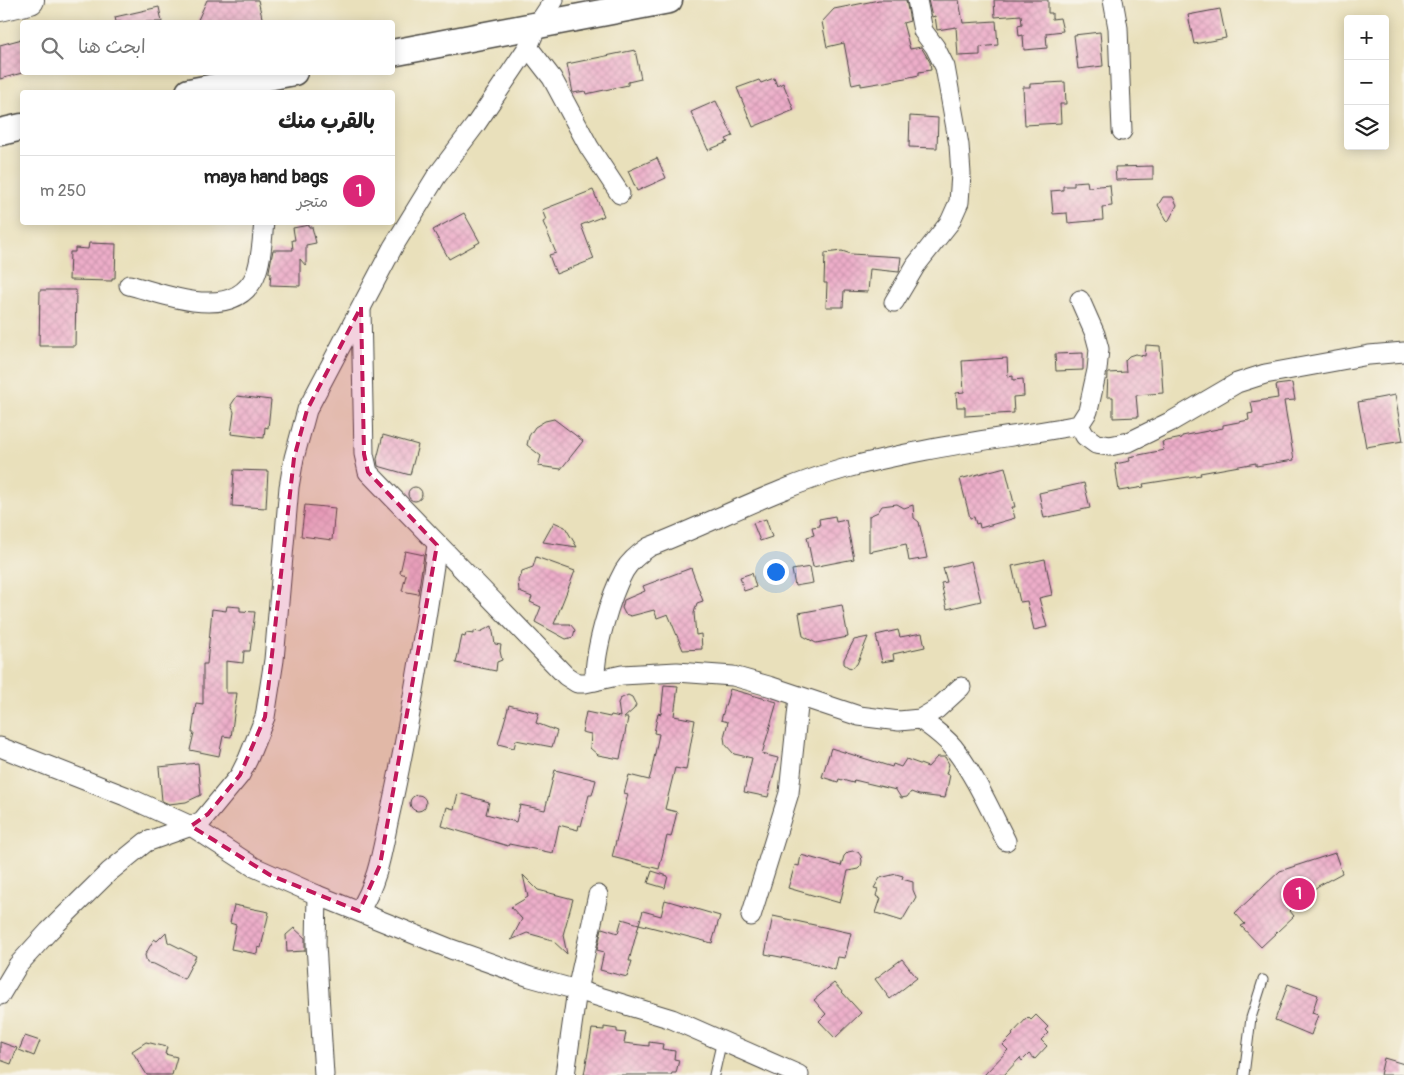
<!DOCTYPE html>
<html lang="ar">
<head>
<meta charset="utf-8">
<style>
  :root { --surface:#fff; --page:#f6f6f6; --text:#222; --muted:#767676; --line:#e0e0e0; --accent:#db2777 }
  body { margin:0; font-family:Pangolin,"Playpen Sans Arabic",sans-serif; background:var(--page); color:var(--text); direction:rtl }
  .controls { position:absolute; right:15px; top:15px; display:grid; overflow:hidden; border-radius:5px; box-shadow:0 2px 12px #0003 }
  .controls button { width:45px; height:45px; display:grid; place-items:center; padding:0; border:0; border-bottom:1px solid var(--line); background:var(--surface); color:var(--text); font:25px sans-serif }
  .you { position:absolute; left:775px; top:571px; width:18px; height:18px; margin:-12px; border:4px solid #fff; border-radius:50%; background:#1a73e8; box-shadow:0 0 0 8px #1a73e833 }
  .badge { display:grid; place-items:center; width:32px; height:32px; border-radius:50%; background:var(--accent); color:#fff; font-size:16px; font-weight:700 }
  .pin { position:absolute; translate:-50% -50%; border:2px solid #fff; box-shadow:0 1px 5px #0006 }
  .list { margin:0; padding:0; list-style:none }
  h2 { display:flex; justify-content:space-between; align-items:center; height:65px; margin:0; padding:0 20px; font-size:21px }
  h2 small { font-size:16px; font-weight:400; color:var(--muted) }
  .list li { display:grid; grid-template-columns:32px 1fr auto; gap:15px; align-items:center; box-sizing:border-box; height:70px; padding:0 20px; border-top:1px solid var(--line) }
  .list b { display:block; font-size:19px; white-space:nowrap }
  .list p { margin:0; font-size:16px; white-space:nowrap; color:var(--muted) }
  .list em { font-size:16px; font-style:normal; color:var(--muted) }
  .icon { flex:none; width:28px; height:28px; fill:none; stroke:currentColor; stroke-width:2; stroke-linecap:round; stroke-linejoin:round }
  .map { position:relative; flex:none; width:1404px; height:1075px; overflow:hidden; direction:ltr }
  .search { position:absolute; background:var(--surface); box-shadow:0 2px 12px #0003; left:20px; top:20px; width:375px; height:55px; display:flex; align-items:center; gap:12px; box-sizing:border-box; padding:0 18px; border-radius:5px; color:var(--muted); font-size:19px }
  .panel { position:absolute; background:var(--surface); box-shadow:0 2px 12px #0003; left:20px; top:90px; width:375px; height:135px; border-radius:5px; direction:rtl }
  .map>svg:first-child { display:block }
</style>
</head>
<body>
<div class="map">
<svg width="1404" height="1075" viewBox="0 0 1404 1075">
  <defs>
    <pattern id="building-cross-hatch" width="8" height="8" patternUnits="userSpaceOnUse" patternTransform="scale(1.25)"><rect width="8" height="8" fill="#edadc9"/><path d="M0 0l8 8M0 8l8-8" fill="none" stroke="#cb95ad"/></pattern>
  </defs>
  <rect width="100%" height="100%" fill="#f7f3e8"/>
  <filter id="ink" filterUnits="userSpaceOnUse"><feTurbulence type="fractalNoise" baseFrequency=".02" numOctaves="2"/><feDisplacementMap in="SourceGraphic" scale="10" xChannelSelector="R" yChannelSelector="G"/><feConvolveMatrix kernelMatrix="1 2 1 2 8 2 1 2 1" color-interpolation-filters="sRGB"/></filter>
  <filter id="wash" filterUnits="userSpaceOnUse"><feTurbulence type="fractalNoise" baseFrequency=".0096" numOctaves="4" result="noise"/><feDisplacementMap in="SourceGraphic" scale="20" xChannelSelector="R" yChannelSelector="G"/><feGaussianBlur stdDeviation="1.12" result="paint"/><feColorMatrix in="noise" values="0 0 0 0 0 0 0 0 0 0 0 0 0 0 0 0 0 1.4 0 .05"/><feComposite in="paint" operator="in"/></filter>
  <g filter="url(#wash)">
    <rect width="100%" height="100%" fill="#e9e0bb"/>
    <g id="blocks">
      <g fill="url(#building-cross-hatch)">
        <polygon points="207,0 258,0 263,22 197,22"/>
        <polygon points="879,0 906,0 910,21 903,23 910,49 921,47 930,62 931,70 919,72 919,75 891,81 861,86 861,83 852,85 844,43 827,47 822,22 834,9"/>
        <polygon points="928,0 959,0 963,23 996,21 998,45 980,47 980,55 958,56 956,27 937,30 935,16 932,17"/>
        <polygon points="994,0 1048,0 1048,13 1052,13 1052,19 1060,18 1063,31 1046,33 1047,48 1024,50 1023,35 1019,36 1018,25 1022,24 1021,15 995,17"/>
        <polygon points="159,7 162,22 116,22 115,17"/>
        <polygon points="1220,9 1226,38 1194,44 1188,15"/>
        <polygon points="1100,32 1103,66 1078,69 1074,35"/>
        <polygon points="22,39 22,73 0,79 0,45"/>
        <polygon points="635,50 641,79 628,82 628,85 586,94 585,91 573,93 567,64"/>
        <polygon points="774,78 777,86 783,83 794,110 753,127 737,88 759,80 761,83"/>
        <polygon points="1065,82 1066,104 1060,104 1061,123 1025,125 1023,87 1030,87 1030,84"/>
        <polygon points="716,101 733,136 726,139 728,142 708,150 691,112"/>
        <polygon points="910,116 938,118 937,148 909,147"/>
        <polygon points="657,158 666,178 637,191 628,171"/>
        <polygon points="1153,166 1153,179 1116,180 1115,167"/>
        <polygon points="1087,181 1088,187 1110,185 1112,206 1102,207 1103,220 1068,223 1067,213 1053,214 1051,191 1063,190 1063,186 1074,186 1074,182"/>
        <polygon points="593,190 604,216 581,225 594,259 556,274 549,255 556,253 543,222 546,220 542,210"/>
        <polygon points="1163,197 1173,197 1177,205 1168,222 1158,205"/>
        <polygon points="464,213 480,242 449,259 433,230"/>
        <polygon points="309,225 309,227 312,227 316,243 306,245 306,266 300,259 300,286 270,285 271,273 269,273 269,271 273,250 293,250 292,240 295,240 293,228"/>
        <polygon points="89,243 116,244 115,278 112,278 112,281 69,280 70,252 75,252 75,248 88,249"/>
        <polygon points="842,251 851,254 901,257 899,272 870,269 868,292 844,291 843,307 826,307 827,283 824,283 825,253"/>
        <polygon points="40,290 76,290 75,346 39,346"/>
        <polygon points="1146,345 1160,346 1163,393 1136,395 1138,417 1113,418 1113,397 1107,397 1108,373 1126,372 1125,360 1129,356 1135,354 1145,356"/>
        <polygon points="1083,353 1083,370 1056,371 1055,354"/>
        <polygon points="1007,358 1008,377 1013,376 1013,380 1023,379 1024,396 1013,397 1014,413 965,416 965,407 957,407 956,393 964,392 962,361"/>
        <polygon points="1292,383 1295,400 1284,401 1294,460 1256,466 1256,463 1200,473 1201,475 1143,484 1144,487 1119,491 1115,464 1130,461 1129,457 1164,450 1162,442 1182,438 1182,436 1223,428 1223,425 1249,420 1248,414 1253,413 1251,402 1278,398 1276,385"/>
        <polygon points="1395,395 1403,441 1366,447 1358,402"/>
        <polygon points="237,396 271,400 268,428 265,427 264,438 231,434 234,412 231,405"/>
        <polygon points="554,419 583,441 561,469 538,466 541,456 527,445 529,436 535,427 545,421"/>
        <polygon points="383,435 418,445 410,475 378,466 377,459"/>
        <polygon points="1005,467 1015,507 1012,507 1015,518 980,528 979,523 976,524 974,517 970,518 960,479"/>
        <polygon points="234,470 268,471 266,508 232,506"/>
        <polygon points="1084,483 1090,508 1044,518 1039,493"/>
        <circle cx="415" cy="494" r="7"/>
        <polygon points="897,504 904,508 913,505 914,518 919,522 927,558 909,561 906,544 869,552 869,516 878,512 882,506"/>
        <polygon points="305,505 335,508 332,540 301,536"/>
        <polygon points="835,516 836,522 846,520 854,559 813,567 807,537 814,535 812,527 820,526 819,519"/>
        <polygon points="766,519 772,537 760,541 753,523"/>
        <polygon points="554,522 565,527 577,547 543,542"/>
        <polygon points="405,551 424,555 418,594 402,591 406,575 400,573"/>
        <polygon points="536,557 575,571 554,624 570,624 575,630 573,637 566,639 535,622 541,607 530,602 532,597 522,593 519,591 518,580 522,571 533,567"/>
        <polygon points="1045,559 1052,595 1039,598 1047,627 1034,630 1027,601 1020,602 1012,566"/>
        <polygon points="971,561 981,601 947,609 941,583 947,582 943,568"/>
        <polygon points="810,567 813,583 795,586 792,570"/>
        <polygon points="691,568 703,601 697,603 694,613 696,635 701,634 702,649 683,650 668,614 657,618 654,610 631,616 625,614 622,608 624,600 645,591 643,586"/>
        <polygon points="752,573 756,587 744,591 740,577"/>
        <polygon points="842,605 848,637 816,643 803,636 799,613"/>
        <polygon points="227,606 240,607 240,611 255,612 250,651 244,651 243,663 226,661 226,693 237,693 231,737 223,736 219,756 190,750 194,733 192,733 196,703 203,704 203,664 207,664 212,609 226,611"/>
        <polygon points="492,626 495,644 501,645 500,651 502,660 497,662 496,671 456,663 462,636 465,637 466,633 474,634 474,631 480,632"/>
        <polygon points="898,630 900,637 922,633 925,647 893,654 894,660 882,662 876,635"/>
        <polygon points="868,637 857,664 852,668 848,667 844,664 844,659 854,640"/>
        <polygon points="664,685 678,686 674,716 695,720 686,770 675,768 665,809 677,812 671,837 667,836 659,869 612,857 628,794 624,793 629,775 649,780 651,773 659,734 654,733 658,713 661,714"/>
        <polygon points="730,689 777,702 762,754 778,758 768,797 744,792 752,758 734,754 725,744 724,737 728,722 721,720"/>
        <polygon points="628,695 632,697 636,705 634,709 624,718 628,718 620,759 598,755 590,748 591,734 582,732 586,712 610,717 611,715 620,717 618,703 620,699"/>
        <polygon points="509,705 539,713 536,723 557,731 552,747 516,740 514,748 498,744"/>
        <polygon points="831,748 892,767 893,764 901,767 906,759 928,767 937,757 945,757 949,764 946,774 950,775 945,798 919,795 911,792 907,797 901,798 896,790 854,780 853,783 839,779 838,782 822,777"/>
        <polygon points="198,763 201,795 186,802 169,804 162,801 159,767"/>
        <polygon points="555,770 596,780 592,795 589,795 581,826 579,825 578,830 559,825 553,853 509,844 508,846 442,826 447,807 454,809 458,793 489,802 486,814 516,822 520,805 545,810"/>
        <circle cx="418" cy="803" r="8"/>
        <polygon points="853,851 858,852 861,856 862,861 861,866 858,869 848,871 840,903 788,888 795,865 799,866 801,855 841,866 844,856 848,852"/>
        <polygon points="1335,853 1342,873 1318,886 1290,911 1294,916 1261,947 1241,926 1245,924 1235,913 1280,871"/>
        <polygon points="652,871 668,876 665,888 648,883"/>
        <polygon points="896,874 903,876 902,879 913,882 913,890 916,897 902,921 876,913 881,898 876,896 878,889 874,888 880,878"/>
        <polygon points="523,875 538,890 573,899 563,935 567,954 552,940 527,933 511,940 522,919 511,907 528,897"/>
        <polygon points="665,900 720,916 712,943 639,924 643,911 661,916"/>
        <polygon points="234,905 269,912 261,948 258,947 257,954 231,949 236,925 230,923"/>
        <polygon points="773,916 851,933 845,958 838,957 835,970 817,964 765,954"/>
        <polygon points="622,919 639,924 629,961 632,961 627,977 600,970 604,952 597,950 602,928 618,933"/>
        <polygon points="294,928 305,938 305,951 287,952 286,935"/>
        <polygon points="166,932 168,942 196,956 184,979 154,964 147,963 145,955 154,939 157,941"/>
        <polygon points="902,959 917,978 890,999 875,979"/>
        <polygon points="834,983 861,1013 835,1038 819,1021 826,1014 814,1000"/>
        <polygon points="1288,984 1318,995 1312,1013 1318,1015 1311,1035 1275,1020"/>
        <polygon points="1036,1015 1048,1027 1045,1030 1048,1033 1041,1040 1047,1046 1035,1059 1029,1054 1022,1061 1020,1058 1004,1075 984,1075 1008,1050 1003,1045 1013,1035 1012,1034 1028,1017 1031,1020"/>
        <polygon points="604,1027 617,1029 617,1032 626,1033 624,1043 649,1046 649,1042 663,1044 662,1049 675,1051 674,1059 679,1060 676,1073 672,1073 671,1075 584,1075 592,1029 604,1030"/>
        <polygon points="25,1036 40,1041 34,1056 19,1050"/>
        <polygon points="0,1042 17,1048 11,1064 0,1060"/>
        <polygon points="146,1042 167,1047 165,1054 177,1057 172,1075 147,1075 132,1051"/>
        <polygon points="1384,1058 1404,1064 1404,1075 1380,1075"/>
      </g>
    </g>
  </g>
  <g filter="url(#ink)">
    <use href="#blocks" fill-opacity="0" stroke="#484641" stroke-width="1"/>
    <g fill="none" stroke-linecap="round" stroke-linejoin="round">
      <g stroke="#484641" stroke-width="11">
        <g id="lane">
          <polyline points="714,1075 722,1040"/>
          <polyline points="1244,1075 1251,1018 1263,980"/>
        </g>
      </g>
      <g stroke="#484641" stroke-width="21">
        <g id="street">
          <polyline points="1113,0 1118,28 1122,131"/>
          <polyline points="528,47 552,78 589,147 620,194"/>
          <path d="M129,285C165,294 234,323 255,276C262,260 262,239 264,222"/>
          <polyline points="894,302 916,265 950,222 959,202 961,174 959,145 945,67 935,47 923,31 917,0"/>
          <polyline points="361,309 364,454 368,472 566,676 577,683 585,683 622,675 677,672 733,676 772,687 859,716 899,721 920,719 937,709 961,687"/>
          <polyline points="1079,425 1085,436 1096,444 1110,446 1129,442 1172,421 1237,383 1265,374 1369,355 1404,352"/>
          <path d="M595,681C594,652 610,596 624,571C630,561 640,553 649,547C714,522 776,488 843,469C921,447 1001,439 1079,425L1088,411L1097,370L1099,349L1095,334L1080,300"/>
          <path d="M920,719C932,728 944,736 953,747C975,775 990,810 1006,841"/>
          <polyline points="0,747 125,796 191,826 254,867 317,895 451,949 530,977 577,990 672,1019 799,1075"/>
          <polyline points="317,895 316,944 324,1075"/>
          <path d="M359,911C378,882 382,851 389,818C409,729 424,635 437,545"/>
          <polyline points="751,916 789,793 799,697"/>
          <polyline points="0,995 18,965 49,931 109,872 146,842 191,826 202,821 240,775 248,759 265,717 274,660 289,487 294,458 307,410 393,247 436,177 476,124 528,47 538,24 554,0"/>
          <polyline points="565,1075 577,990 598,895"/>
        </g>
      </g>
      <g stroke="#484641" stroke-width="29">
        <g id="secondary">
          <polyline points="392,53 669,0"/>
          <polyline points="189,92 294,72"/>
          <polyline points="0,132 22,127"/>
        </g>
      </g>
      <g stroke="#484641" stroke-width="30">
        <polyline id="highway" points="0,7 30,0"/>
      </g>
      <use href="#lane" stroke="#fff" stroke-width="9"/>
      <use href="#street" stroke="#fff" stroke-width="19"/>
      <use href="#secondary" stroke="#fff" stroke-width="26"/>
      <use href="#highway" stroke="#fff" stroke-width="28"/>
    </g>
  </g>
  <path fill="#c2185b" fill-opacity="0.2" stroke="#c2185b" stroke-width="4" stroke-dasharray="10 6" stroke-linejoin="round" d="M361,307L364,454L368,472L437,545L380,865L359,911L270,875L191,826L208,814L240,775L265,717L294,458L307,410Z"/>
</svg>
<div class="controls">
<button>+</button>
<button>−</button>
<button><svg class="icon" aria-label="layers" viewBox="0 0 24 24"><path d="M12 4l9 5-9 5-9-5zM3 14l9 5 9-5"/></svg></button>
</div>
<div class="you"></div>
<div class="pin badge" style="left:1299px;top:894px">1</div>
<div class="search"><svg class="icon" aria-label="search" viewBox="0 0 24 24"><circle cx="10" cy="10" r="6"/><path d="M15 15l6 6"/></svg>ابحث هنا</div>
<section class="panel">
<h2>بالقرب منك<small></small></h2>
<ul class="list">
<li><span class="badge">1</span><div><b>maya hand bags</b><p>متجر</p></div><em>250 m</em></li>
</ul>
</section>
</div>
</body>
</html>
